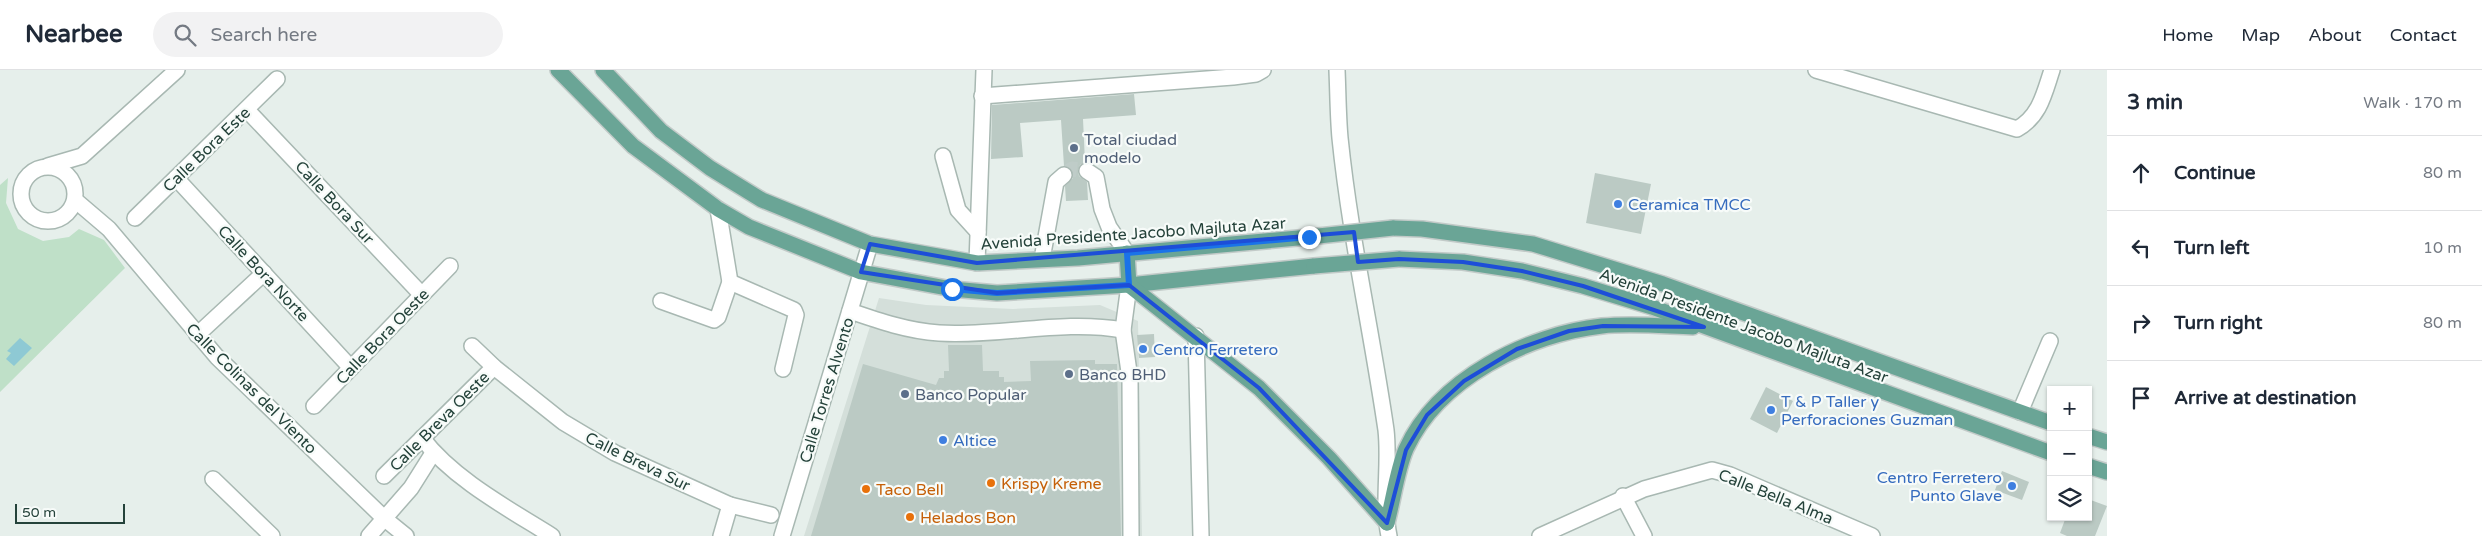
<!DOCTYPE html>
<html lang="en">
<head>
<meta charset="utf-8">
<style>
  :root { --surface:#fff; --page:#f2f2f3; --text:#1f2937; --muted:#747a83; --line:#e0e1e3 }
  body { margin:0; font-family:"Varela Round",sans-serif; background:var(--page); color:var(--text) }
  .controls { position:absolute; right:15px; bottom:15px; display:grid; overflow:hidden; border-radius:0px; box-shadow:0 1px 4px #0004 }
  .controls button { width:45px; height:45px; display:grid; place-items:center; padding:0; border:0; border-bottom:1px solid var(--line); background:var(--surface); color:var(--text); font:25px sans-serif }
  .scale { position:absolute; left:15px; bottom:12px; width:110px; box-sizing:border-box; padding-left:5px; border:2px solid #24423a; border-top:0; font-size:14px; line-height:18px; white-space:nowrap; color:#24423a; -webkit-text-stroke:4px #f7fbf9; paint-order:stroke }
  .stop { position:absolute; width:15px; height:15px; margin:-11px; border:4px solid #1a73e8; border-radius:50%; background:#fff }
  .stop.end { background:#1a73e8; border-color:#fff; box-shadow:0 1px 5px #0008 }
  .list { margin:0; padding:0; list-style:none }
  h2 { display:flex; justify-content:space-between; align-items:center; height:65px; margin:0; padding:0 20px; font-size:21px }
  h2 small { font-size:16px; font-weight:400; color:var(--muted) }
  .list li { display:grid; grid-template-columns:32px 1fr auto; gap:15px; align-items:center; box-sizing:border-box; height:75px; padding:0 20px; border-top:1px solid var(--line) }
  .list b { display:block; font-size:19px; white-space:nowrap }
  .list em { font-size:16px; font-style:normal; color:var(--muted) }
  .icon { flex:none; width:28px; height:28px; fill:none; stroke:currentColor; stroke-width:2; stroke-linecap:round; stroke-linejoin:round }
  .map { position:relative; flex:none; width:2107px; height:466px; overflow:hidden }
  header { display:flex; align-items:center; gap:30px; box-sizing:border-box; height:70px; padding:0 25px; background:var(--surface); border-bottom:1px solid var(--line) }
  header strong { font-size:24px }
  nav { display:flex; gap:28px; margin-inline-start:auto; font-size:18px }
  .search { width:350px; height:45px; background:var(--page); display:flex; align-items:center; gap:12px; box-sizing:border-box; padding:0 18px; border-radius:28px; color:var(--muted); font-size:19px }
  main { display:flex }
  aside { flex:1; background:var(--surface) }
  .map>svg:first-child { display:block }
</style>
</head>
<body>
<header>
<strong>Nearbee</strong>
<div class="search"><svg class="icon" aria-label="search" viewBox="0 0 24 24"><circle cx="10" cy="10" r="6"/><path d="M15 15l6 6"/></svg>Search here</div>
<nav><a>Home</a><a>Map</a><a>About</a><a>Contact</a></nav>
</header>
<main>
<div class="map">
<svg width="2107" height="466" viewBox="0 0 2107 466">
  <rect width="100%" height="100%" fill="#e6efeb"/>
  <polygon fill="#d4dfda" points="879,228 926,235 1013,239 1100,235 1138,251 1142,466 804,466"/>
  <polygon fill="#bfe0c8" points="8,108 6,133 18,159 43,171 69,167 79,159 104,170 125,198 0,322 0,115"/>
  <polygon fill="#8ec9d4" points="20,268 32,278 14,296 6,289 11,283 7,281"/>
  <g fill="#bbcac4">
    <polygon points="1134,24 1136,45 1083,49 1085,92 1080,95 1078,101 1079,106 1087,112 1088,130 1066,131 1065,116 1073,108 1073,104 1071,98 1064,96 1061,50 1020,53 1023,87 991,89 992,35"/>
    <polygon points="1595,103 1651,114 1641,164 1586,153"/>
    <polygon points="1154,264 1155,287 1139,288 1137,265"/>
    <polygon points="948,275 982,275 983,301 999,301 999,307 1004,307 1004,312 1031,311 1030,291 1095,290 1095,294 1117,294 1121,466 811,466 863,294 936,315 939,308 944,308 944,301 949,301"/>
    <polygon points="1766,317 1793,331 1777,363 1750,349"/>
    <polygon points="2002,401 2029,412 2022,430 1995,420"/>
    <polygon points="2088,429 2107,436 2095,466 2067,466 2060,463 2066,447 2088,447"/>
  </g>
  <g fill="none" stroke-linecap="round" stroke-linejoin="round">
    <polyline stroke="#bfccc8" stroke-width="15" stroke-dasharray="15 8" stroke-linecap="butt" points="1064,105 1072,99 1087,101"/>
    <g stroke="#a8b8b2" stroke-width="18">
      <g id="minor">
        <path d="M1337,0C1338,23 1338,46 1340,68C1350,166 1372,263 1386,360C1390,395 1382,432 1389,466"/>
        <path d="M1816,0L2017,59C2040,46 2044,24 2052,0"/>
        <polyline points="982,26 1233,7 1256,4 1263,0"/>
        <polyline points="247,40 422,225"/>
        <polyline points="943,86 958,140 978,162"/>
        <polyline points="48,96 82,86 177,0"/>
        <circle cx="48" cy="124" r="27"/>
        <polyline points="1087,101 1096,107 1102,139 1109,157 1127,183"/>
        <polyline points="176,108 351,298"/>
        <polyline points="75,130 109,159 217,287 385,449 406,466"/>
        <polyline points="718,139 730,212 794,240 796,245 783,299"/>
        <polyline points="135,148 277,9"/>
        <polyline points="1042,189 1056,112 1064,105"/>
        <polyline points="977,193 984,0"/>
        <polyline points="1129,215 1123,260 1130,309 1131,466"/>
        <polyline points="661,231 714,250 718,247 730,212"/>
        <path d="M850,241C879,251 908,261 939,263C1000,267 1062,249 1123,260"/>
        <polyline points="197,265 264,203"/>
        <polyline points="1196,266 1201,466"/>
        <polyline points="472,276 494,297 563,352 615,383 730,435 771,445"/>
        <polyline points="314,336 450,196"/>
        <polyline points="2020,342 2050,271"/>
        <path d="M422,368C453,409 509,439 552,466"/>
        <polyline points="384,406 494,297"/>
        <polyline points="213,409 272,466"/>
        <polyline points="1623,426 1644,466"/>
        <polyline points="369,466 411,418 433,383"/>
        <polyline points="721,466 730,435"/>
        <polyline points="782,466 870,174"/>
        <polyline points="1540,466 1644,419 1712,400 1730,405 1872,466"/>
      </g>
    </g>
    <g stroke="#c2cac8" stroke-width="18">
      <g id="major">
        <polyline points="558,0 633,76 718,139 749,157 861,202 952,219 997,223 1129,215 1314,196"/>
        <polyline points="603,0 661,61 710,98 762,130 870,174 977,193 1078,188 1309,167"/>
        <polyline points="1393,158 1422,159 1533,174 1663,214 2051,353"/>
        <polyline points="1127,183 1129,215 1259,318 1329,388 1387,453"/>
        <polyline points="1399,189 1463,192 1522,201 1583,216 1652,237 2051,383"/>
        <polyline points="2088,366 2107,372"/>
        <polyline points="2088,396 2107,402"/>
        <path d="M1387,453C1393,431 1397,400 1406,379C1438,309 1528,264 1602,256C1631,253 1663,256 1693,257"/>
      </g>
    </g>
    <use href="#minor" stroke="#fff" stroke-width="15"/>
    <use href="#major" stroke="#6aa596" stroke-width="15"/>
    <g stroke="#c2cac8" stroke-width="18" stroke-linecap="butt">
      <g id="major-bridge">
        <polyline points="1309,167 1393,158"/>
        <polyline points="1314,196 1399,189"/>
      </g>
    </g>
    <use href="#major-bridge" stroke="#6aa596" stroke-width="15"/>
  </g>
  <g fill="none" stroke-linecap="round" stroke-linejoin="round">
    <polyline stroke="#1a73e8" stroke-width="6" points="952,219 997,223 1129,215 1127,183 1309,167"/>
  </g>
  <path fill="none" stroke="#1d4ed8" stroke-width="4" stroke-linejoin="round" d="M1354,162L1358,192L1399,189L1463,192L1522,201L1583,216L1704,257L1603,256L1569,261L1517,279L1464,311L1427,345L1406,380L1387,453L1259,318L1129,215L997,223L861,202L870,174L977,193Z"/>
  <g fill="#5c6f8a" stroke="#f7fbf9" stroke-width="2">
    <circle cx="1074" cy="78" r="5"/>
    <circle cx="1069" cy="304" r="5"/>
    <circle cx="905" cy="324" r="5"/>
  </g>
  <g fill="#3f7fe0" stroke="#f7fbf9" stroke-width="2">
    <circle cx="1618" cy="134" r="5"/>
    <circle cx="1143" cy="279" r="5"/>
    <circle cx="1771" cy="340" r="5"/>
    <circle cx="943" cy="370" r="5"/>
    <circle cx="2012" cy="416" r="5"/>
  </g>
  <g fill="#e8710a" stroke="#f7fbf9" stroke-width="2">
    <circle cx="991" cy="413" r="5"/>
    <circle cx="866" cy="419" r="5"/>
    <circle cx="910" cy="447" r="5"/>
  </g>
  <g text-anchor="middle" stroke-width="4.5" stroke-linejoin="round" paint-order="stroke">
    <g font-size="16" fill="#4e5e75" stroke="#f7fbf9" text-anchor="start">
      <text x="1084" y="75">Total ciudad<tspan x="1084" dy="18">modelo</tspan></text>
      <text x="1079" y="310">Banco BHD</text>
      <text x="915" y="330">Banco Popular</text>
    </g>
    <g font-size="16" fill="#24423a" stroke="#f7fbf9">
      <text transform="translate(206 79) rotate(-44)" y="6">Calle Bora Este</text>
      <text transform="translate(335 132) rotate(47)" y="6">Calle Bora Sur</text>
      <text transform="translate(1133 163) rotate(-4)" y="6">Avenida Presidente Jacobo Majluta Azar</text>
      <text transform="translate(264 203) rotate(47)" y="6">Calle Bora Norte</text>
      <text transform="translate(1744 255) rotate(20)" y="6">Avenida Presidente Jacobo Majluta Azar</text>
      <text transform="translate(382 266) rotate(-46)" y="6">Calle Bora Oeste</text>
      <text transform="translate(252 318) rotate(45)" y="6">Calle Colinas del Viento</text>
      <text transform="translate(826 320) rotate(-73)" y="6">Calle Torres Alvento</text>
      <text transform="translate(439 351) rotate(-45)" y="6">Calle Breva Oeste</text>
      <text transform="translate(638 391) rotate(26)" y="6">Calle Breva Sur</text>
      <text transform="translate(1776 426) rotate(22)" y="6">Calle Bella Alma</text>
    </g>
    <g font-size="16" fill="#366cbe" stroke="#f7fbf9" text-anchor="start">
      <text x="1628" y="140">Ceramica TMCC</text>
      <text x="1153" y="285">Centro Ferretero</text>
      <text x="1781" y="337">T &amp; P Taller y<tspan x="1781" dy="18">Perforaciones Guzman</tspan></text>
      <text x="953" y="376">Altice</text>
      <text x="2002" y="413" text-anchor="end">Centro Ferretero<tspan x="2002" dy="18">Punto Glave</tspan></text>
    </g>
    <g font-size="16" fill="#c56008" stroke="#f7fbf9" text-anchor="start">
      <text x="1001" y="419">Krispy Kreme</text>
      <text x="876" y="425">Taco Bell</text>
      <text x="920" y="453">Helados Bon</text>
    </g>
  </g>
</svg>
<div class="controls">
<button>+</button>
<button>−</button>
<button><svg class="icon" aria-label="layers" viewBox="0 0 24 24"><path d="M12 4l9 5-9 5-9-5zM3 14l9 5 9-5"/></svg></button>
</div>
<div class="scale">50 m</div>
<div class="stop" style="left:952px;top:219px"></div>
<div class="stop end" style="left:1309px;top:167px"></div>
</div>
<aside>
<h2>3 min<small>Walk · 170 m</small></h2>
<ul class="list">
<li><svg class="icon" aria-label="ahead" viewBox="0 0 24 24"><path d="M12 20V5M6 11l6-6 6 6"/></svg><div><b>Continue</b></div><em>80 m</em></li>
<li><svg class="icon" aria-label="left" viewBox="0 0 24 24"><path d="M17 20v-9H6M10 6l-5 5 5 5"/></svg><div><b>Turn left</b></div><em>10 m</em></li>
<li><svg class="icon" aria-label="right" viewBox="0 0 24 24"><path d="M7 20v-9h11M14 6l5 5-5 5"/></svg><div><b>Turn right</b></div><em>80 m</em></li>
<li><svg class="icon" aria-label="arrive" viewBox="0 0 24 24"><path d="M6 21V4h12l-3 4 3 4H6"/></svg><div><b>Arrive at destination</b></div></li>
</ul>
</aside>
</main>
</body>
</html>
